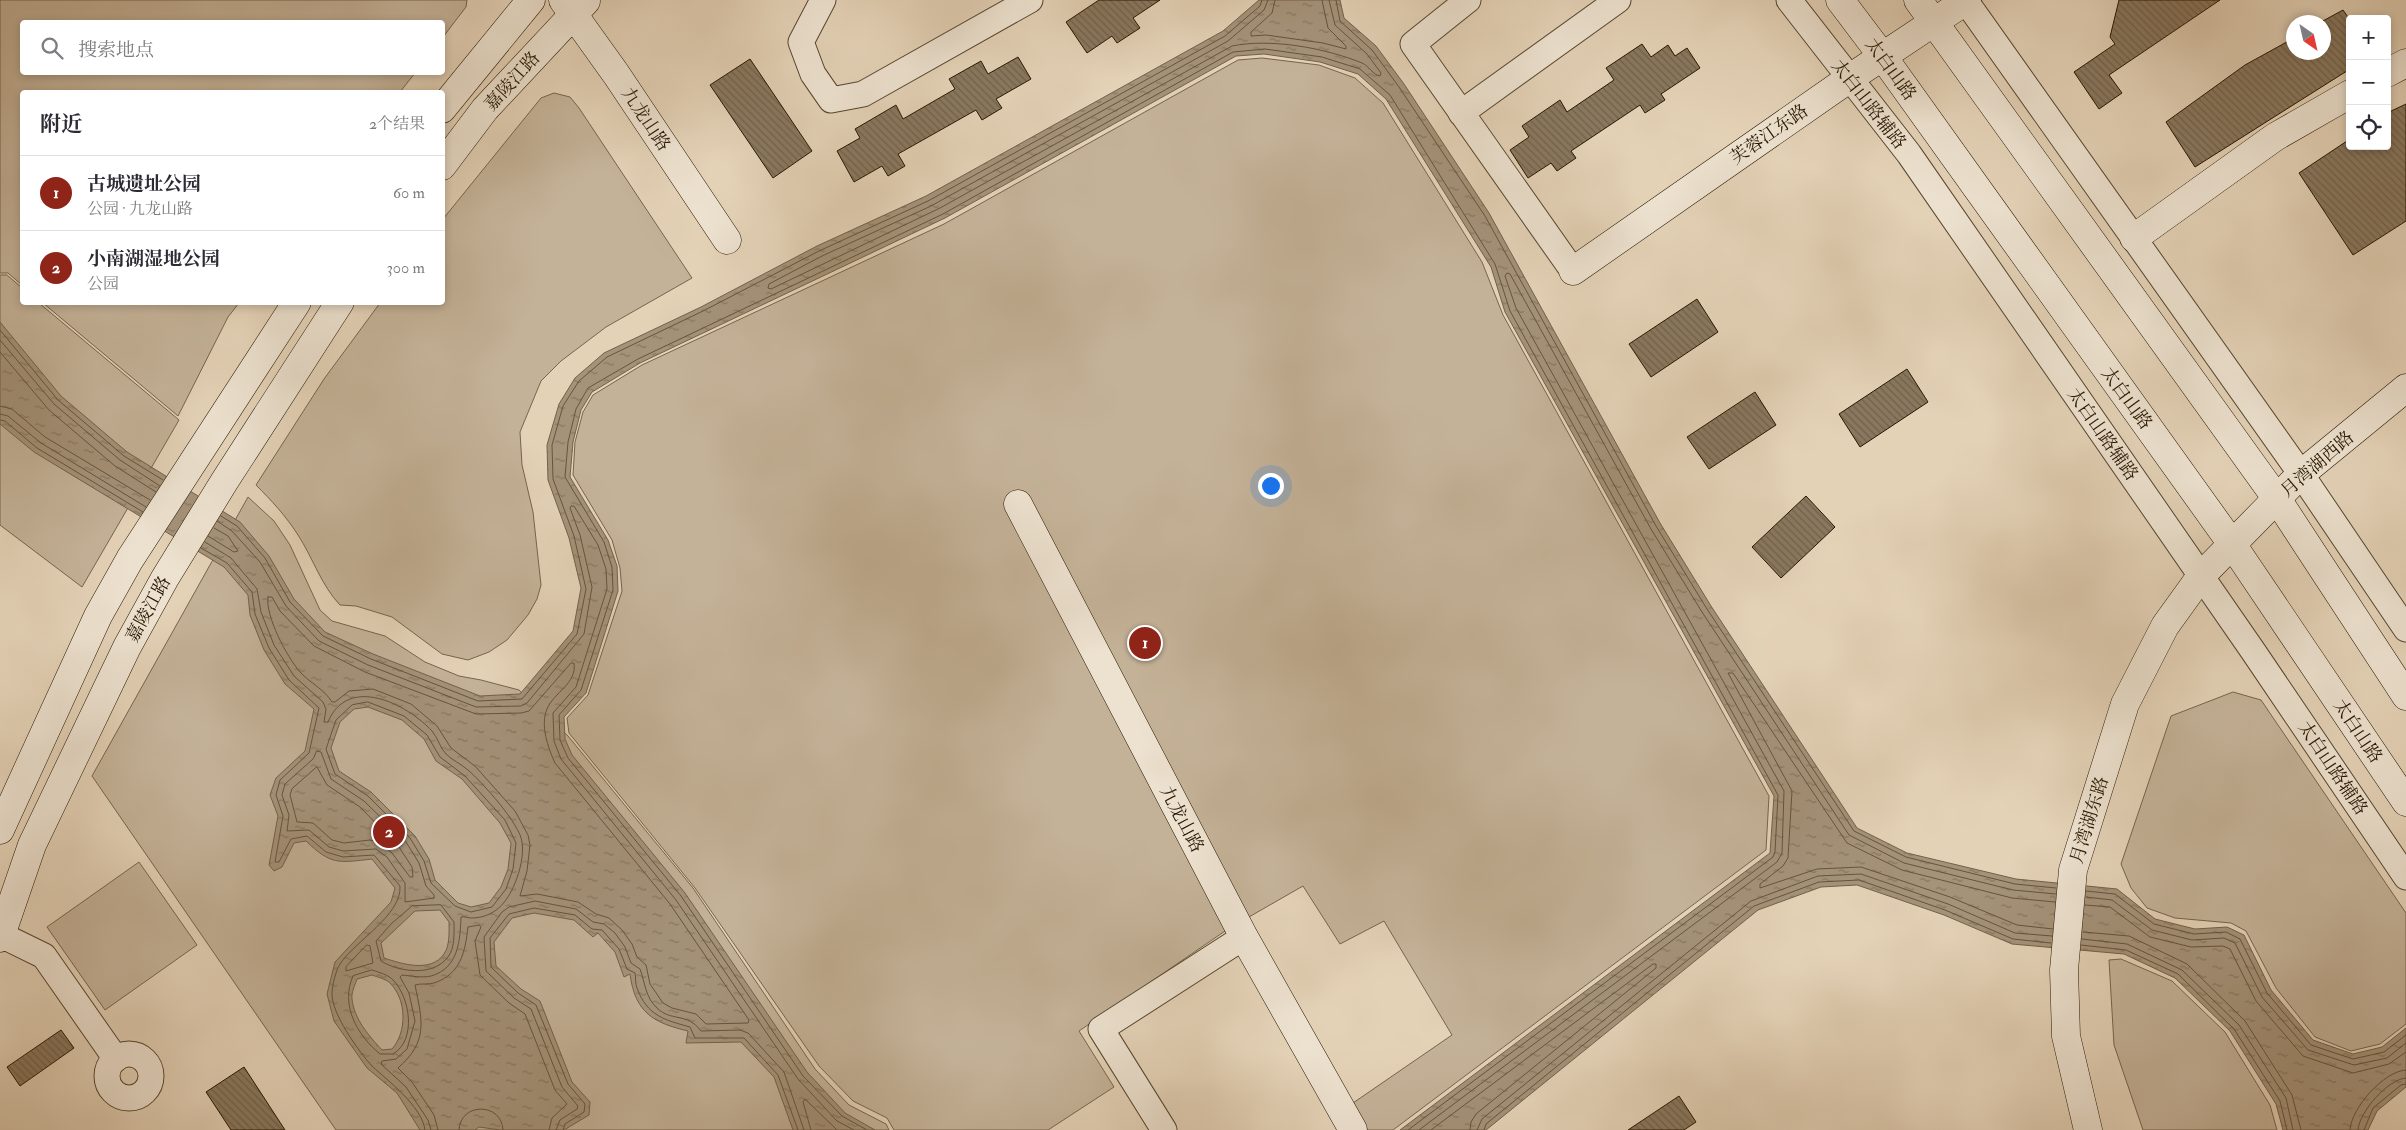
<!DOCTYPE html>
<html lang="zh">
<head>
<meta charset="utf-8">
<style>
  :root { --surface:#fff; --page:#f7f7f7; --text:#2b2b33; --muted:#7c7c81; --line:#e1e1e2; --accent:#8f2418 }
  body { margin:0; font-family:"IM FELL Double Pica","Noto Serif SC",serif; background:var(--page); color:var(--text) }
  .controls { position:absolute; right:15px; top:15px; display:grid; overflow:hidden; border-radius:5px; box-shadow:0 2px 8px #0003 }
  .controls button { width:45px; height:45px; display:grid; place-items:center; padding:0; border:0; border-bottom:1px solid var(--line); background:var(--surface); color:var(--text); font:25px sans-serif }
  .compass { position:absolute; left:2286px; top:15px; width:45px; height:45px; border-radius:50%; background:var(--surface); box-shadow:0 2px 8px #0003; rotate:146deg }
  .you { position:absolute; left:1270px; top:485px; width:18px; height:18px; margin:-12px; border:4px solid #fff; border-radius:50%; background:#1a73e8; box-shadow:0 0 0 8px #1a73e833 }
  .badge { display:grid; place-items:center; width:32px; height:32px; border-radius:50%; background:var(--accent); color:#fff; font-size:16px; font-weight:700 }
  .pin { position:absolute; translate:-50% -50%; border:2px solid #fff; box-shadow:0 1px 5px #0006 }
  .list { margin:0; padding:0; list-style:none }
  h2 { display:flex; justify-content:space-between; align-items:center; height:65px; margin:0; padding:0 20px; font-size:21px }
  h2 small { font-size:16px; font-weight:400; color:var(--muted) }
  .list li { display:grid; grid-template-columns:32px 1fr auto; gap:15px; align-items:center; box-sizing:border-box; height:75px; padding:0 20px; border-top:1px solid var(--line) }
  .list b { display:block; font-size:19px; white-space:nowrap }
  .list p { margin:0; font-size:16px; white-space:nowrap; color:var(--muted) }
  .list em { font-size:16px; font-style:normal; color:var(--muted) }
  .icon { flex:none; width:28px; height:28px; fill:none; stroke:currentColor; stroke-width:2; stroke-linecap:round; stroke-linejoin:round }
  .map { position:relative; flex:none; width:2406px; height:1130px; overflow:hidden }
  .search { position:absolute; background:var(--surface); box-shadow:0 2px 8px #0003; left:20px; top:20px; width:425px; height:55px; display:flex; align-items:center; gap:12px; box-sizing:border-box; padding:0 18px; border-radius:5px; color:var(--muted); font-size:19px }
  .panel { position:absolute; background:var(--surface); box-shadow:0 2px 8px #0003; left:20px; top:90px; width:425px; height:215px; border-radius:5px }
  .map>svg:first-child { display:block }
</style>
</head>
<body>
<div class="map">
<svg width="2406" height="1130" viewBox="0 0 2406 1130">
  <defs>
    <pattern id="water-ripples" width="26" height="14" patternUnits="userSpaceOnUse" patternTransform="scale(1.25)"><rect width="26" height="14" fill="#a49279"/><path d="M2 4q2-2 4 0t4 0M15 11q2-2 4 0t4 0" fill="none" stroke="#867661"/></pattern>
    <pattern id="building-back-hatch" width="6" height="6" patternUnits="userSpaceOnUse" patternTransform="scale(1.25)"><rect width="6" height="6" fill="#89785f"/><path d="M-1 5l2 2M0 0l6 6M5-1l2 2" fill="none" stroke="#70614c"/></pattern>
  </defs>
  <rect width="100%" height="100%" fill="#e4d2b7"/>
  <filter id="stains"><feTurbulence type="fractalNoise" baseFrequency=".004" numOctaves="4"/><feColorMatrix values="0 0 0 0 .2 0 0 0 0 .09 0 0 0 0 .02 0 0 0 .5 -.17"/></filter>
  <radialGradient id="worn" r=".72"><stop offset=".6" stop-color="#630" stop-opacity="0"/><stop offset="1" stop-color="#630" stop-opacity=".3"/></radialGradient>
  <g fill="#c4b298" stroke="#76644c">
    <polygon points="0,0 467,0 466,7 443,37 442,22 22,22 22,72 415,73 400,92 22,92 22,285 8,273 0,273"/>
    <polygon points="1262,58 1319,65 1355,78 1383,103 1482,262 1503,315 1769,796 1766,850 1393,1130 1367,1130 1353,1103 1452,1035 1384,921 1340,944 1303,886 1228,929 1079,1031 1114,1087 1048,1130 894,1130 887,1118 853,1101 819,1066 695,888 569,733 567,718 588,695 622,591 620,568 612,540 573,475 575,442 583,412 593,395 642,365 944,224 1238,60"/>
    <path d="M554,93L570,97L579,108L692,278L606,327L561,361L541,381L520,432L522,465L533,512L541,585L537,599L528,615L507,640L489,652L468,660L442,654L392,617L356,606L340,605C321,585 313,558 298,535C286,516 271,500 256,485L324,379L380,303L442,302L443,219L541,98Z"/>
    <polygon points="0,275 7,275 22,288 22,302 39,303 179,420 82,587 0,525"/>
    <polygon points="43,303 239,303 228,317 178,416"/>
    <polygon points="248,497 274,521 290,545 320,610 332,621 385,636 425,662 459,676 481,680 519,690 568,736 693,888 815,1069 849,1105 886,1124 889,1130 336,1130 92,776"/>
    <polygon points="2233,692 2261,700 2406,913 2406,1024 2380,1044 2351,1051 2315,1037 2276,988 2246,931 2231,923 2175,918 2147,908 2131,888 2121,864 2171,716"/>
    <polygon points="139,862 197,945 105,1010 47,927"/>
    <polygon points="2121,959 2172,981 2225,1032 2270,1105 2277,1130 2143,1130 2114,1045 2109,960"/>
  </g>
  <path fill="url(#water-ripples)" stroke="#726149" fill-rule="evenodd" d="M1259,0H1340L1344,18L1376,46L1404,84L1489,213L1660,523L1711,606L1857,828L1907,853L2016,879L2117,889L2155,919L2195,929L2227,927L2244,935L2271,990L2313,1040L2353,1054L2382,1047L2406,1028V1087L2377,1111L2368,1130H2283L2276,1104L2230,1031L2175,978L2124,954L2012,944L1944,915L1857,885L1821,887L1758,910L1486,1130H1400L1770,853L1774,796L1505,312L1491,267L1386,99L1358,74L1320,62L1264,54L1236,56L945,218L640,363L592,392L581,410L573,442L570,477L608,540L617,566L618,591L586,693L564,717L565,739L572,755L685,893L807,1072L845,1113L875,1130H793L774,1077L741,1042L686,1043L688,1031C654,1023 635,1013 630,974L624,977L615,952L598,933L593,937L574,920L534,913L512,918L494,942L496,966L521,989L540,1001L572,1082L590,1102L589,1115L564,1130H500L479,1127L475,1130H420L397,1093L367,1068L334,1021L327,994L335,962L391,902L395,888L372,859C338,863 331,865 306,841L294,843L282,867L274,871L269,865L278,816L270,795L276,778L305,751L314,709L285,684L264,650L250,615L248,595L224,567L34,452L0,424V322L61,396L127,452L240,522L269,556L294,599L325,632L373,654L480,696L520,694L573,631L581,588L569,538L548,480L547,445L559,404L575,378L604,353L701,307L817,246L926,196L1223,31ZM368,707L402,720L424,739L436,761L462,779L500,823L511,843L508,869L501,887L489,903L471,907L458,903L435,880L429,859L415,836L371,792L339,771L331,748L340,722L354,709ZM440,910L449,922C449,932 450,945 444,954C431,973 402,964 384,958L381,943L415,911ZM372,975C377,977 386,979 390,983C407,1000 407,1032 392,1049L382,1050C369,1036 354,1019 352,999C351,993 355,985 357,979Z"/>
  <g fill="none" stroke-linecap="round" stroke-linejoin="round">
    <g stroke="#66543c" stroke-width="1">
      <path d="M1268,0L1264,10L1228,41L931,206L822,256L769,284L768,288L771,289L940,208L1232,46C1271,38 1325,48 1362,63C1369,66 1373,75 1380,76L1381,73L1367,54L1335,25L1329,0"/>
      <polyline points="1275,0 1272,13 1251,32 1251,36 1266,35 1323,43 1346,49 1346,46 1328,28 1322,0"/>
      <polyline points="1336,0 1340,21 1372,50 1399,87 1485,216 1656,526 1707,609 1854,831 1906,857 2015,884 2056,888"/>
      <polyline points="0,330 58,400 124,456 163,480"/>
      <polyline points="0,340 54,404 120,460 160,486"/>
      <polyline points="0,352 49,410 115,466 156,492"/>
      <polyline points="0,406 12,409 45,437 150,500"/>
      <polyline points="0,414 8,416 41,443 146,507"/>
      <polyline points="0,420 5,421 37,448 143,512"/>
      <polyline points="221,516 237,526 265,558 290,602 323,636 371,659 478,701 522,699 577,634 586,589 574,536 553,479 552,445 563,406 579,381 607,357 703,311 819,251 928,201 1225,36 1260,6 1262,0"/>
      <polyline points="217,521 232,531 260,562 286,606 319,641 368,665 476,707 521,706 527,703 584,634 592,587 580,535 570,508 571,506 574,506 598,545 606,569 607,589 576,687 553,713 554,741 561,759 676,900 798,1079 837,1121 854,1130"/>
      <polyline points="208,536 234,552 238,551 228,536 214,528"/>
      <path d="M205,542L231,558L257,589L261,612L274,645L294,676L323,702L326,709L324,722H328C348,674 407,704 432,731C438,738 440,748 446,754C452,760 461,764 468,770C482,782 520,824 522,842C524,855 520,871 515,883C507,903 494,918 471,918C467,918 464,916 461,917C460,940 459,968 431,976C422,978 411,976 402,975L400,977L409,993L415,1021L407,1049L396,1059L382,1061L381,1064L406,1087L428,1120L431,1130"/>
      <path d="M201,548L227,563L252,592L255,614L269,648L289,680L319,708L309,753L280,780L276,795L283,816L275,862H279L291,839L307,836L326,852L343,857L374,855L400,886C402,915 355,941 340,964C336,970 332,986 332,993C331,1013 359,1052 372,1066C388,1081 422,1106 425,1130"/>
      <path d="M268,597H272L280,611L314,646L365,672L476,714L521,713L529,711L571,663H574C577,684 554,692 547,709C540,725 548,748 555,763L670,904L749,1020L748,1023L706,1024L696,1014L672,1008L663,1003L650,984L646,965L637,957L632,944L622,930L609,918L596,914L578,902L537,894L520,896L527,871L530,845L528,835L515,811L475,766L451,748L437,726L411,704L373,689L349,691L335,702H332C324,689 310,683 300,672C287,657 265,616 268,597Z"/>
      <polygon points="368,702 404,716 427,735 440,757 465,776 505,820 516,843 513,869 506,889 492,907 471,912 455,906 431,883 424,861 410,838 368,796 335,774 326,749 336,720 352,705"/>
      <polygon points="317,751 321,752 331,779 364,801 406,842 419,863 426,886 434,895 434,898 405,902 405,883 387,857 376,849 343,851 329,847 309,830 287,831 289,815 282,795 285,784 313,759"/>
      <polygon points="317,767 327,785 360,807 399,847 412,867 413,877 410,877 392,853 379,842 370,840 344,843 332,840 313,823 297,822 290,795 292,789"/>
      <polyline points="2086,891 2115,894 2154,924 2194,934 2226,932 2240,939 2267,993 2311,1045 2353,1059 2384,1052 2406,1035"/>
      <polyline points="2086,897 2112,900 2152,930 2192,940 2224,938 2235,943 2262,997 2308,1050 2354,1065 2387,1058 2406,1043"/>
      <path d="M441,905L454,922C454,933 455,948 448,957C433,977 399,972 381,961L376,941L391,924L412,906Z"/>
      <polyline points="2085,905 2110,907 2150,937 2191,947 2223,946 2230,949 2256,1001 2303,1056 2353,1073 2389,1064 2406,1052"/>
      <polyline points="2053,929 2017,925 1950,897 1861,867 1817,869 1760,888 1760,884 1783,866 1788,858 1792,791 1728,673 1733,673 1847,843 1902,870 2012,898 2055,902"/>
      <polyline points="2083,932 2129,936 2187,964 2245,1021 2292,1095 2301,1130"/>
      <polyline points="2082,939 2127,944 2182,970 2239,1025 2286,1098 2293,1130"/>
      <polygon points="367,945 370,946 373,963 346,971 346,967"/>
      <polyline points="2081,945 2126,950 2178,974 2234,1029 2280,1101 2287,1130"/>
      <path d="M372,970C378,972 389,975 393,980C410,997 417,1040 393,1054H380C357,1035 340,1005 353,976Z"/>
      <path d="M438,1130L434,1115L412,1082L398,1068C429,1041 422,1020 415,985C421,983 428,985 434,983C461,974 465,952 468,927L479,925L481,927L475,941L480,975L509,1003L525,1014L555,1090L567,1104L552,1118L549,1130"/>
      <path d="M459,1130C460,1102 502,1102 503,1130"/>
      <path d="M556,1130L560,1120L577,1109L578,1106L562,1087L531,1009L514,998L486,971L484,937L502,912L509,907L535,901L576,909L593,922L604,924L615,933L625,947L631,963L640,969C645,982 645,997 657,1008C671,1022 687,1012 701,1031L740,1030L748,1033L784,1072L804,1130"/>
      <path d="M563,1130L565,1124L584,1112L585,1104L568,1084L536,1005L518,993L491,967L490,938L509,914L534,908L575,915L592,929L602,930L619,949L627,969L635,973C636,978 635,984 637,988C647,1016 665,1020 690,1027L695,1038H744L778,1075L798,1130"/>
      <polyline points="811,1130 803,1102 805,1099 837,1130"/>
      <polyline points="867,1130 842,1116 803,1076 681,896 568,758 560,740 559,715 581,690 613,590 612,567 604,542 565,477 568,442 576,409 588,388 638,359 943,214 1233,52 1265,49 1322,57 1360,69 1390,95 1495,264 1510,311 1778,795 1775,852 1773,857 1408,1130"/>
      <polyline points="1419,1130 1777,862 1782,853 1784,791 1516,308 1505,276 1507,273 1510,274 1651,529 1702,612 1849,835 1904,863 2013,890 2056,894"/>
      <polyline points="1431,1130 1653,964 1656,964 1656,968 1476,1114 1471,1122 1470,1130"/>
      <polyline points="1477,1130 1482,1119 1751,901 1818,876 1861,874 1948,904 2015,933 2052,936"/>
      <polyline points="1484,1130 1486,1124 1754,906 1819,882 1859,880 1945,910 2013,939 2051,943"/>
      <path d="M2350,1130C2351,1108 2384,1071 2406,1070"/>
      <path d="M2358,1130C2359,1112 2388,1079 2406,1078"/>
      <polyline points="2364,1130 2373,1108 2401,1085 2406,1084"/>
    </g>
  </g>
  <g fill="url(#building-back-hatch)" stroke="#271700">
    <polygon points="1099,0 1160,0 1133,18 1140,28 1117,43 1112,36 1087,53 1066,22"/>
    <polygon points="2119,0 2220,0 2109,75 2122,93 2099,109 2074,72 2115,44 2110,37"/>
    <polygon points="2343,10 2350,20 2350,69 2195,167 2166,122 2245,65 2294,38 2294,52 2324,52 2324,22 2321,22"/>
    <polygon points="1642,44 1651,57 1668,45 1675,56 1687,48 1700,68 1661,94 1665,100 1645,113 1640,105 1571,151 1576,158 1557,171 1551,163 1528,178 1510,150 1529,137 1522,126 1560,100 1567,112 1614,80 1606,68"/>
    <polygon points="1018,57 1031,79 996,99 1002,108 982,120 976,110 898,154 905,166 888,176 882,166 854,182 837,151 860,138 855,129 896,105 903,119 955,89 949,79 981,61 988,74"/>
    <polygon points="750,59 812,151 773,178 710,85"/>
    <polygon points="2406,104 2406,221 2353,255 2299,173 2350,139 2350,146 2387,146 2387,113"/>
    <polygon points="1697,299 1718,332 1651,377 1629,344"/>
    <polygon points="1907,369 1928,402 1860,447 1839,414"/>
    <polygon points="1755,392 1776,425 1709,469 1687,437"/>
    <polygon points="1806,496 1835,527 1781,578 1752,547"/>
    <polygon points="61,1030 74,1048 20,1086 7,1067"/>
    <polygon points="244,1067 285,1130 231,1130 206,1092"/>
    <polygon points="1679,1096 1696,1122 1684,1130 1628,1130"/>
  </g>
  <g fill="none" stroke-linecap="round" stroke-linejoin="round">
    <g stroke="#56462e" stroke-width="27">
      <g id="street">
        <polyline points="823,0 801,42 813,74 831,100 863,94 1030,0"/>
        <polyline points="1468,0 1413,44 1573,271"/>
        <polyline points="1789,0 1909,154 2253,651 2406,877"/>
        <polyline points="1965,0 2301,474 2406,629"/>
        <polyline points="1461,113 1618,0"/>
        <polyline points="1,935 44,956 116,1059"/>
        <circle cx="129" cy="1076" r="22"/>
        <polyline points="1164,1130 1101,1029 1244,937"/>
      </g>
    </g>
    <g stroke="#271700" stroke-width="29">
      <g id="secondary">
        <polyline points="563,0 616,74 727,240"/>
        <polyline points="1840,0 1883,57 2232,544 2406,802"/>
        <polyline points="1918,0 2277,499 2406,696"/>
        <polyline points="2387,73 2406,63"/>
        <polyline points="442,109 531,0"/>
        <polyline points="442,166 485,109 586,1"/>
        <polyline points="2134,238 2275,137 2350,94"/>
        <polyline points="1573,271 1850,78 1967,0"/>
        <polyline points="1018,504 1244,937 1353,1130"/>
        <polyline points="0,830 98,616 130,559 297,302"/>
        <polyline points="0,938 32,845 127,647 165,578 224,482 340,302"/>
        <polyline points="2088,1130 2066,1036 2064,970 2073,870 2125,704 2165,626 2201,576 2301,474 2406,388"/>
      </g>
    </g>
    <use href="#street" stroke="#ede2d0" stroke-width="25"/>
    <use href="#secondary" stroke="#ede2d0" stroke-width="28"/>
  </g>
  <g text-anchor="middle" stroke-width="4.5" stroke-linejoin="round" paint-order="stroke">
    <g font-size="18" fill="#271700" stroke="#ede2d0">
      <text transform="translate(1891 69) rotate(54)" y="6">太白山路</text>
      <text transform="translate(512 81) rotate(-48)" y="6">嘉陵江路</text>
      <text transform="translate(1869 104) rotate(52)" y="6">太白山路辅路</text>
      <text transform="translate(646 119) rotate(56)" y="6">九龙山路</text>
      <text transform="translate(1769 134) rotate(-35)" y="6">芙蓉江东路</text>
      <text transform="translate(2127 398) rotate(54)" y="6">太白山路</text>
      <text transform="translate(2103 434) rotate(55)" y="6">太白山路辅路</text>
      <text transform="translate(2317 464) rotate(-41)" y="6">月湾湖西路</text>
      <text transform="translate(148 609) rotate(-61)" y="6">嘉陵江路</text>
      <text transform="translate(2358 731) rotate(56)" y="6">太白山路</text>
      <text transform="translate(2333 768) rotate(56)" y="6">太白山路辅路</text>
      <text transform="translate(1182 819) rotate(62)" y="6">九龙山路</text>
      <text transform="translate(2089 820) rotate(-73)" y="6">月湾湖东路</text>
    </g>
  </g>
  <rect width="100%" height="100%" filter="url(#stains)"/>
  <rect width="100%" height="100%" fill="url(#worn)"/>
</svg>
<div class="controls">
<button>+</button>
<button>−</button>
<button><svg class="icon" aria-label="locate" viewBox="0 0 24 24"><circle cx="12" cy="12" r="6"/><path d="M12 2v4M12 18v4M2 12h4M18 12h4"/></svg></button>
</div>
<svg class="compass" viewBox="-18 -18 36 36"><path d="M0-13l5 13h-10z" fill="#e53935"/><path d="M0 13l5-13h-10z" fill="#7c7c81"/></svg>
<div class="you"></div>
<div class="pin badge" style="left:1145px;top:643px">1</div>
<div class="pin badge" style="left:389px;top:832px">2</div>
<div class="search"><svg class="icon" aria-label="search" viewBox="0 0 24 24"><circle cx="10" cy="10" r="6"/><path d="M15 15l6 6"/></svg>搜索地点</div>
<section class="panel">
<h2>附近<small>2个结果</small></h2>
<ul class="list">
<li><span class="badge">1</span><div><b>古城遗址公园</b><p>公园 · 九龙山路</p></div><em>60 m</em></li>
<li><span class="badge">2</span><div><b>小南湖湿地公园</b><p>公园</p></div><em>300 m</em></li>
</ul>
</section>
</div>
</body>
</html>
